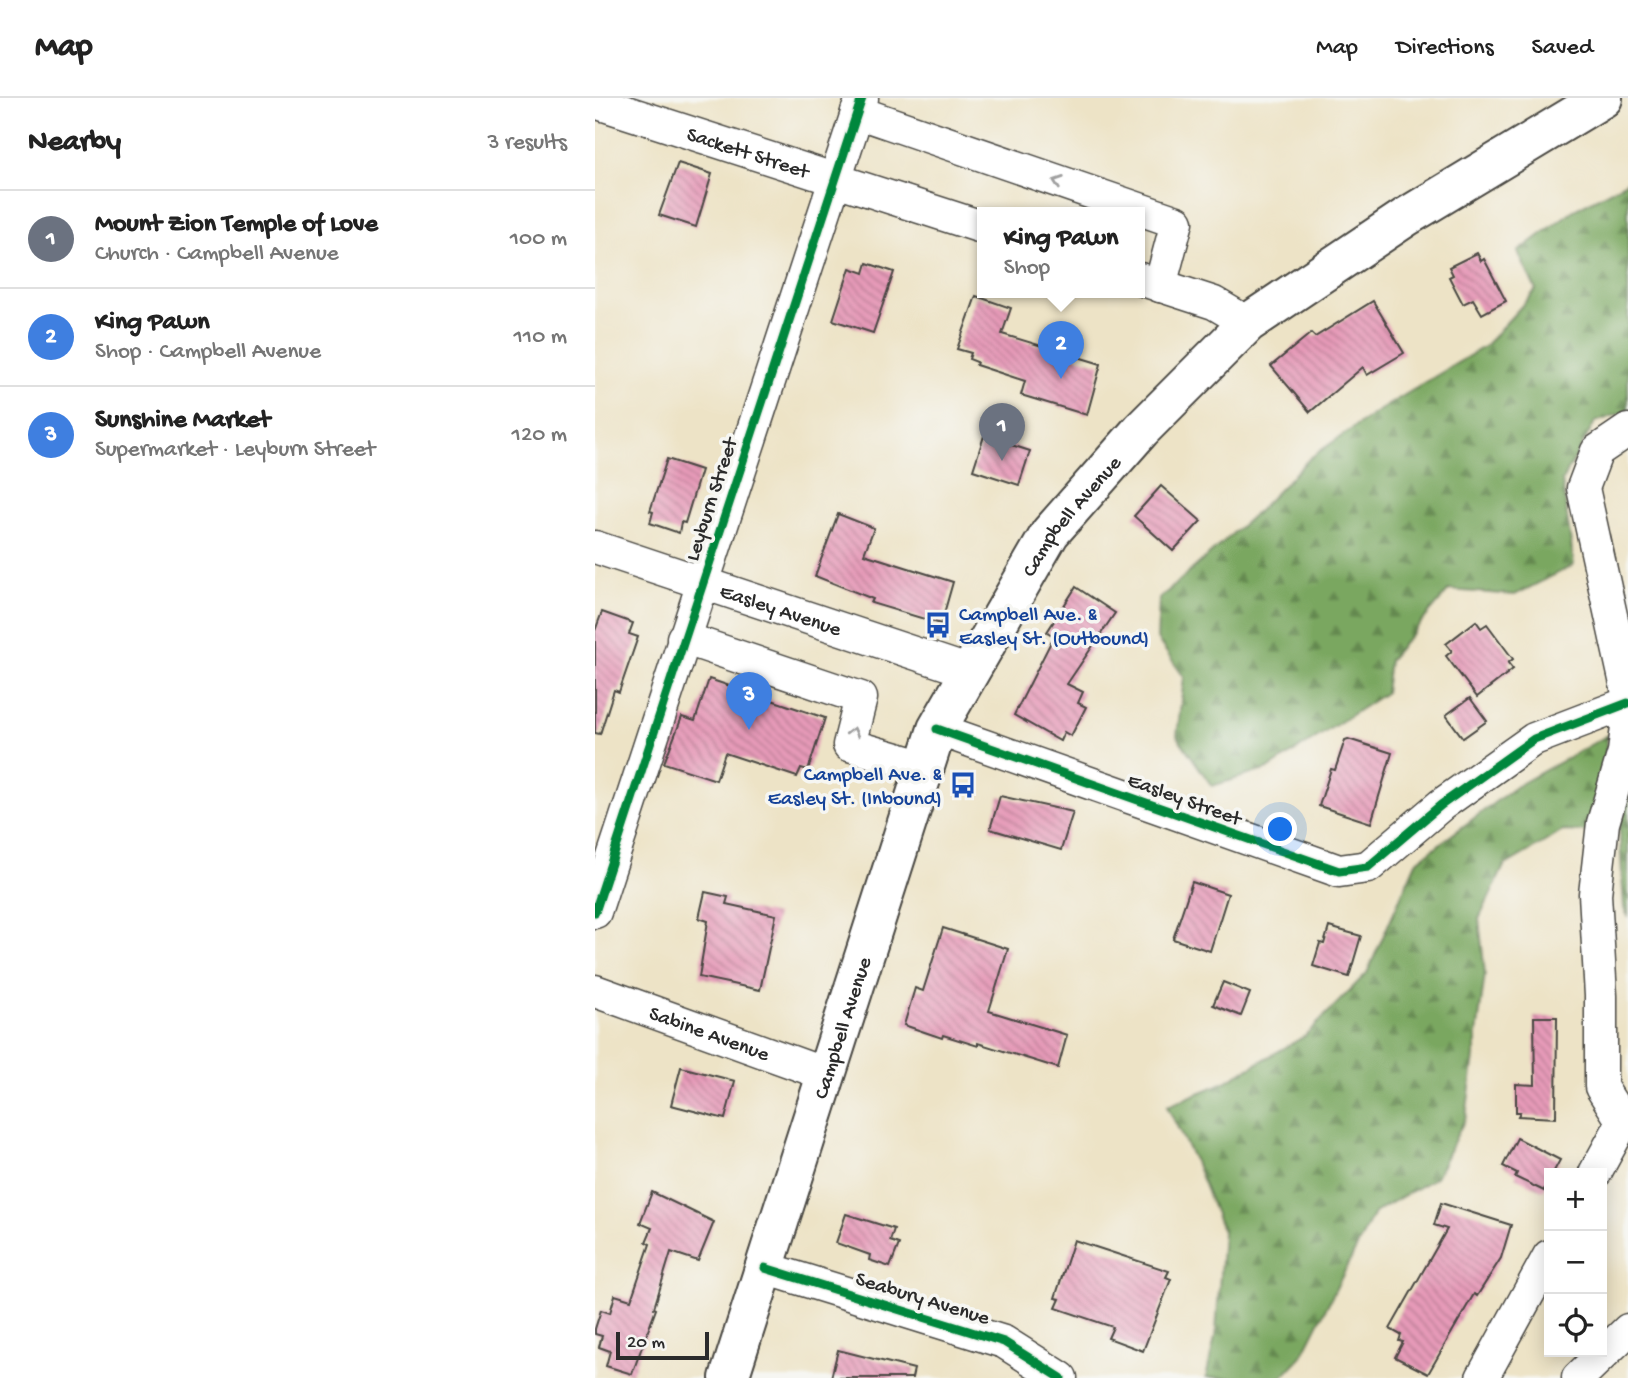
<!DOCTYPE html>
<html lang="en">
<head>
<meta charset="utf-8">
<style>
  :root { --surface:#fff; --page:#f6f6f6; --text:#222; --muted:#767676; --line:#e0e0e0; --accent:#b5179e }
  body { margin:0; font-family:"Gochi Hand",sans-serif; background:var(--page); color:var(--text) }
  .controls { position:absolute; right:21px; bottom:21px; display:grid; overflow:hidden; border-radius:0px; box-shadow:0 4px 18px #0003 }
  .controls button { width:63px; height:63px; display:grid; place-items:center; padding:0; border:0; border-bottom:2px solid var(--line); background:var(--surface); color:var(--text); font:35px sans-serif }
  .scale { position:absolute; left:21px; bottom:18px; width:93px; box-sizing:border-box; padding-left:7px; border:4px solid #2b2b2b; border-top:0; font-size:19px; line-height:24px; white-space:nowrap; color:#2b2b2b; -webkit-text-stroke:5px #f6f6f2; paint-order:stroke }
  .you { position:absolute; left:686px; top:732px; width:24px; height:24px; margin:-18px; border:5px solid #fff; border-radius:50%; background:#1a73e8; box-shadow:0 0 0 10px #1a73e833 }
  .badge { display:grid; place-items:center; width:46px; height:46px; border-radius:50%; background:var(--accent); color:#fff; font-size:23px; font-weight:700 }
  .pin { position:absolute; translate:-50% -58px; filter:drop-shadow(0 2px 4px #0008) }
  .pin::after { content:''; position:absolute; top:37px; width:24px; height:21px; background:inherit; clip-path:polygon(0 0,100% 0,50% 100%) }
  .popup { position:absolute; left:382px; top:109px; width:168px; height:91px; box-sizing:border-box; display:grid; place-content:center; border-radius:0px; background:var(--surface); filter:drop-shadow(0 2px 5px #0005); font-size:23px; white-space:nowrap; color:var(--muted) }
  .popup b { font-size:26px; color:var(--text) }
  .popup::after { content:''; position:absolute; left:50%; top:100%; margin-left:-14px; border:14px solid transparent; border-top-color:var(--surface) }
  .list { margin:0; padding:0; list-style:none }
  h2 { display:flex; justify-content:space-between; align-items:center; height:91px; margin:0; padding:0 28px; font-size:30px }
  h2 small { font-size:23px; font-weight:400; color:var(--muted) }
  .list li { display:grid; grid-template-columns:46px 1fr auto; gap:21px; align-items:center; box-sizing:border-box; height:98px; padding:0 28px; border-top:2px solid var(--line) }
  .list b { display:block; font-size:26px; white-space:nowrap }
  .list p { margin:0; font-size:23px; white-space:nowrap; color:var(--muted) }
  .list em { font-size:23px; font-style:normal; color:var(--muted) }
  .icon { flex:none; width:38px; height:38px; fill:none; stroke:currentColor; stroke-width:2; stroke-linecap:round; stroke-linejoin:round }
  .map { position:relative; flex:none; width:1033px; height:1280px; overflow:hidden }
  header { display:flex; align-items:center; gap:42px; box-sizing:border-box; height:98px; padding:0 35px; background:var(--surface); border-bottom:2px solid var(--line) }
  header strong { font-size:33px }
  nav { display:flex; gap:38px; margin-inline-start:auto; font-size:24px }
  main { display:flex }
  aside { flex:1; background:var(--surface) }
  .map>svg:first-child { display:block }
</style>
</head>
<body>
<header>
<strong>Map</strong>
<nav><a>Map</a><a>Directions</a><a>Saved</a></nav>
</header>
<main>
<aside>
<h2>Nearby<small>3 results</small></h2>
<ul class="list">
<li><span class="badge" style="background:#6b7280">1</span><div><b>Mount Zion Temple of Love</b><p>Church · Campbell Avenue</p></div><em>100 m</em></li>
<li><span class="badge" style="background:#3f7fe0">2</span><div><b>King Pawn</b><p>Shop · Campbell Avenue</p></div><em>110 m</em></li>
<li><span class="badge" style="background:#3f7fe0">3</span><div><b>Sunshine Market</b><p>Supermarket · Leyburn Street</p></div><em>120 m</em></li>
</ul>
</aside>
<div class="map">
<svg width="1033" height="1280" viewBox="0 0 1033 1280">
  <defs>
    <pattern id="forest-firs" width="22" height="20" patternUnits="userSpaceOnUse" patternTransform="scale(1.75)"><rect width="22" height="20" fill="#7aa760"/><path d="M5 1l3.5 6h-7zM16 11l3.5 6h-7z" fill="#64884f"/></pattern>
    <pattern id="building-back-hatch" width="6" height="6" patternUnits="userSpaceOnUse" patternTransform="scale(1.75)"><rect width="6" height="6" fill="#e69ab8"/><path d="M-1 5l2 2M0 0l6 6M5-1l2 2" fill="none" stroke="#bb7e96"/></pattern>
  </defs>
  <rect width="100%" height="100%" fill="#f6f6f2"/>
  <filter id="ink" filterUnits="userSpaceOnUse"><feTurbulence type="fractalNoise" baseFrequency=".0143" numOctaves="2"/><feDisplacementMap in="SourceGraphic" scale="14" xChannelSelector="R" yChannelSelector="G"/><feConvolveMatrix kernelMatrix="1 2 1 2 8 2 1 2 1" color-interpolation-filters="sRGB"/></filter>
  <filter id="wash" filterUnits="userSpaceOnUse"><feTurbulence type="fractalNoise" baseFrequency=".00686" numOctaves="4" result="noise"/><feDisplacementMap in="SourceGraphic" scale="28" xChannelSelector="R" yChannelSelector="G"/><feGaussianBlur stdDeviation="1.57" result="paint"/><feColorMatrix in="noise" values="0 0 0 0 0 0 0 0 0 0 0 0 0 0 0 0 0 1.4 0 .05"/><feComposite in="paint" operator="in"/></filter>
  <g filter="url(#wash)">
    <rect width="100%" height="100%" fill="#ede3c6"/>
    <g fill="url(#forest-firs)" stroke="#526946" stroke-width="2">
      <polygon points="1033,83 1033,313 1000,324 967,383 979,467 920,497 854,492 794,562 790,595 673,671 617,688 582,638 589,579 562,541 564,501 663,413 715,360 780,315 890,248 941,192 923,154 977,113"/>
      <polygon points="1013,637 998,734 968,733 909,768 884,821 890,876 871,1019 841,1079 779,1115 707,1258 686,1280 611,1280 621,1234 628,1134 600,1064 572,1008 628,985 710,938 772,875 821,764 920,689"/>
      <polygon points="1033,693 1033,818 1029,811 1024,724"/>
    </g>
    <g id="blocks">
      <g fill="url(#building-back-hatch)">
        <polygon points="83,65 117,76 101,129 64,117"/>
        <polygon points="882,155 886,163 889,161 911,203 887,216 878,201 868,206 854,179 858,177 854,169"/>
        <polygon points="272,165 299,174 278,235 238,222 255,170 269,175"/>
        <polygon points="381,198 416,210 407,236 506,266 492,317 426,297 430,283 381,267 382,264 374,261 376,255 362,251"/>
        <polygon points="778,203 809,255 772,277 768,269 715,314 676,268 716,235 720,239"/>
        <polygon points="389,338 435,353 424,387 378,372"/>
        <polygon points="72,361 106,372 90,425 86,424 84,435 55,425 58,414 55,413"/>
        <polygon points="566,388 606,423 578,453 539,418"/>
        <polygon points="243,416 279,430 269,456 358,484 346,526 276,505 278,501 220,478"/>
        <polygon points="481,489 520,515 472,586 488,594 483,605 491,609 476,638 469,634 465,643 419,617 459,538 452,534"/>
        <polygon points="7,514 38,525 34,536 43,539 24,594 19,592 5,636 0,635 0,533"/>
        <polygon points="881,523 886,530 892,526 918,561 913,565 918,571 882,599 851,558 857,553 851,546"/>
        <polygon points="114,581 230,620 213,672 206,670 202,679 130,655 121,682 69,665 87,619 100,623"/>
        <polygon points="875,600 892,623 868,640 851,617"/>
        <polygon points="753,641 797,655 776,725 724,708 736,671 740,672 750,642"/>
        <polygon points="405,698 478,714 466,752 395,731"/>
        <polygon points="597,784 633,796 615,853 578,841"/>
        <polygon points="110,794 133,799 131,806 181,817 165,892 104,879 113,823 104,820"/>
        <polygon points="734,829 766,838 754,879 718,868 725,845 729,846"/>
        <polygon points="348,830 413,851 394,913 472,937 463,970 383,945 383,948 348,937 347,940 309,927 320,890 328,893"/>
        <polygon points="628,884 655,895 646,918 618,907"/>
        <polygon points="939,919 962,919 961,1020 923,1018 925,1014 921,1014 921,986 940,987"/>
        <polygon points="86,969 140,983 130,1021 76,1007"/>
        <polygon points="922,1040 965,1062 958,1075 954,1075 949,1093 920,1079 922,1075 908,1068"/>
        <polygon points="57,1094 119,1124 103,1163 76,1154 59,1210 61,1211 37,1276 11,1268 15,1253 4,1249 7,1238 0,1236 0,1231 6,1212 15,1215 20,1197 36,1202 55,1146 51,1144 57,1130 45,1125"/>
        <polygon points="846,1105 916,1127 906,1160 882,1198 879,1196 833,1276 800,1259 808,1244 804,1243 806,1237 795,1231 852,1131 839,1127"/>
        <polygon points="251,1116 299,1131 295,1143 304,1146 295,1169 274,1162 275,1157 241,1145"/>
        <polygon points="479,1142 574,1173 571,1179 576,1181 548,1253 513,1240 518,1229 461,1210 465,1201 460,1200"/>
        <polygon points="243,1252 319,1271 317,1280 236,1280"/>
      </g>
    </g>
  </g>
  <g filter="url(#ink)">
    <use href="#blocks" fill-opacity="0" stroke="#484742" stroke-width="2"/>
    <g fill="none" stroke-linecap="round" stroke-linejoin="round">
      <g stroke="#484742" stroke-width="35">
        <g id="minor">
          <path id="s1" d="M0,4L387,129"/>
          <polyline points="262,14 582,124 565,188"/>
          <polyline points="545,181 619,205 653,225"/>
          <polyline points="1033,332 1002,353 988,390 1033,595"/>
          <path id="s2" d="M0,449L373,573"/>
          <polyline points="88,540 266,600 254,647 330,669"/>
          <polyline points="342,631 744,773 773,769 846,707 939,641 1033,605"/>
          <polyline points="0,814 267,0"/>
          <path id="s3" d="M0,893L230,976"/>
          <polyline points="1028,1024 1006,989 1006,898 1000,796 1008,725 1029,654 1033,620"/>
          <polyline points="1000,1075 1028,1024 1033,1025"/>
          <polyline points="170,1170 409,1244 466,1280"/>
          <polyline points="887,1280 954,1158"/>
          <polyline points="983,1280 1033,1232"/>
        </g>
      </g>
      <g stroke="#484742" stroke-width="42">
        <g id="major">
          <path id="s4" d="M134,1280L342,631L455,435L546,332L653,225L811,119L1008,0"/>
        </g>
      </g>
      <use href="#minor" stroke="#fff" stroke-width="32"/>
      <use href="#major" stroke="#fff" stroke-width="38"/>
      <g stroke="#f6f6f2" stroke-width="13">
        <g id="cycleway">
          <polyline points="342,631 744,773 773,769 846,707 939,641 1033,605"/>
          <polyline points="0,814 267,0"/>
          <polyline points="170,1170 409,1244 466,1280"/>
        </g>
      </g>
      <use href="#cycleway" stroke="#00873e" stroke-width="9"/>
    </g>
    <defs><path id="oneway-chevron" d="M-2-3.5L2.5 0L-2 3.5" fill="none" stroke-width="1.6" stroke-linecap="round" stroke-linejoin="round" transform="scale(1.75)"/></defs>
    <g stroke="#a0a0a0">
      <use href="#oneway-chevron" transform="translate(463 84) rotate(-161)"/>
      <use href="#oneway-chevron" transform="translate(258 634) rotate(-76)"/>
    </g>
  </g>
  <defs>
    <g id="bus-bare" transform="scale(2.1)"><path d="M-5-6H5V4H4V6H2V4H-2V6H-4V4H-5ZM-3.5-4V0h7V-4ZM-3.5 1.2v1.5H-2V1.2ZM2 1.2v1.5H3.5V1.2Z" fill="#1a4fb4" stroke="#f6f6f2" stroke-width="2.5" paint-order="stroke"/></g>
  </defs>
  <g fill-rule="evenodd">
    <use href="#bus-bare" x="343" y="527"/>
    <use href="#bus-bare" x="368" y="687"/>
  </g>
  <g text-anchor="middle" stroke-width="7" stroke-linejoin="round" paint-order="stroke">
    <g font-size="21" fill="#2b2b2b" stroke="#f6f6f2">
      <text dy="7" stroke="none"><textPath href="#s1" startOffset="161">Sackett Street</textPath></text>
      <text transform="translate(115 401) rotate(-72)" y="7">Leyburn Street</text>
      <text dy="7" stroke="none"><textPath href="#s4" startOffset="934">Campbell Avenue</textPath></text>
      <text dy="7" stroke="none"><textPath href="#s2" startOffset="196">Easley Avenue</textPath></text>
      <text transform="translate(590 700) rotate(20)" y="7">Easley Street</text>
      <text dy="7" stroke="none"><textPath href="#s4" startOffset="368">Campbell Avenue</textPath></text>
      <text dy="7" stroke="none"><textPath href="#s3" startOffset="122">Sabine Avenue</textPath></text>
      <text transform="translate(328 1199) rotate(17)" y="7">Seabury Avenue</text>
    </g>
    <g font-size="21" fill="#164399" stroke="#f6f6f2" text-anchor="start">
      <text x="364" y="522">Campbell Ave. &amp;<tspan x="364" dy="24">Easley St. (Outbound)</tspan></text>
      <text x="347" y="682" text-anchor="end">Campbell Ave. &amp;<tspan x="347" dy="24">Easley St. (Inbound)</tspan></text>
    </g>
  </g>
</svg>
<div class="controls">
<button>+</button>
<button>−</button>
<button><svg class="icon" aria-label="locate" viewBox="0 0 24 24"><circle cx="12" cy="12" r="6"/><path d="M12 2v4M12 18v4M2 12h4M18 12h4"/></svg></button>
</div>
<div class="scale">20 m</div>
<div class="you"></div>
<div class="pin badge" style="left:407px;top:363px;background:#6b7280">1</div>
<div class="pin badge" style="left:466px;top:281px;background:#3f7fe0">2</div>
<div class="popup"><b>King Pawn</b>Shop</div>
<div class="pin badge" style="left:154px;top:632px;background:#3f7fe0">3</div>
</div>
</main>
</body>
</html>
